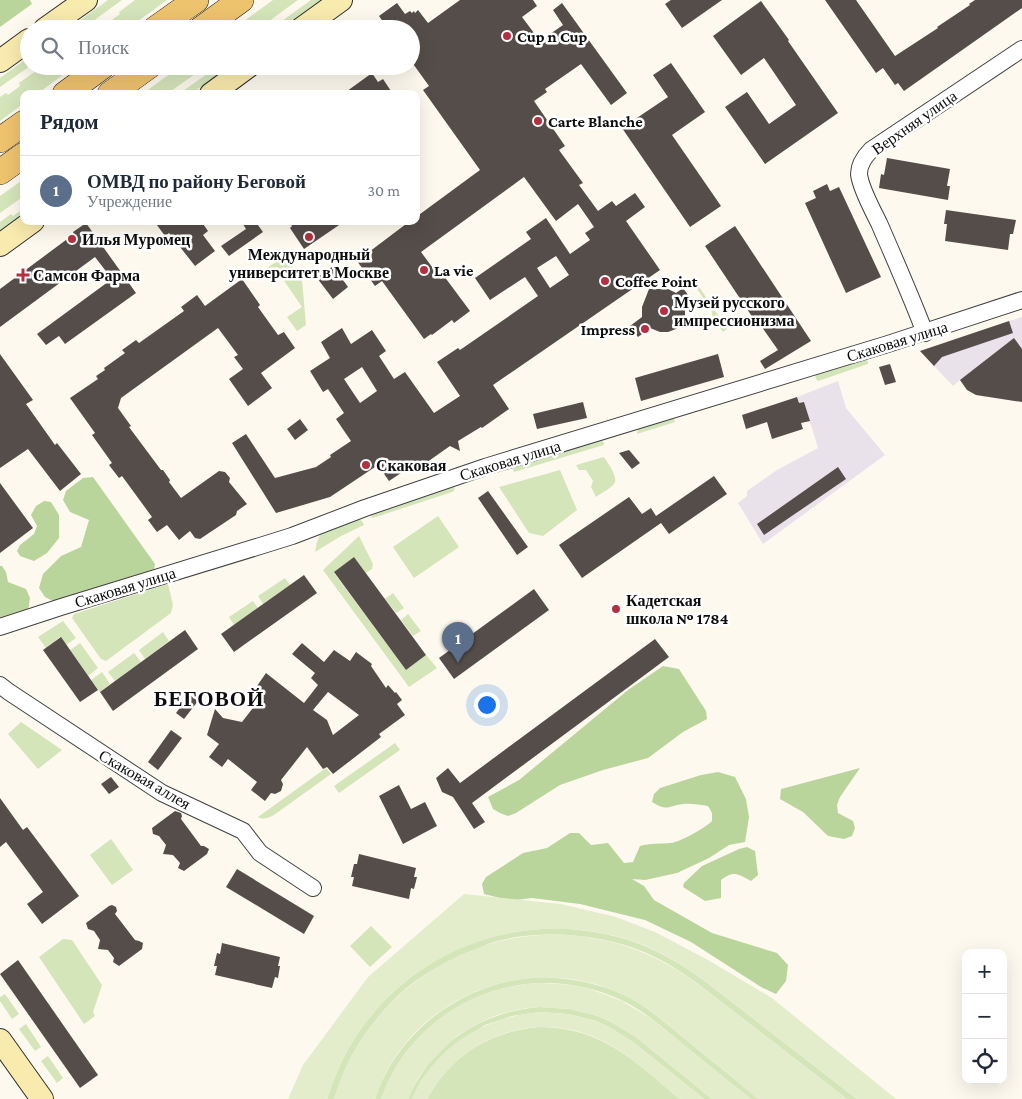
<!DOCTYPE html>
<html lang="ru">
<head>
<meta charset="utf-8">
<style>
  :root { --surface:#fff; --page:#f6f6f7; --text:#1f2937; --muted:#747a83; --line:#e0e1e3; --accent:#b23041 }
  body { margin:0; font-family:"Crimson Pro",serif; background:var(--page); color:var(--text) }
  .controls { position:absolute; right:15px; bottom:15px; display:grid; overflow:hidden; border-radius:10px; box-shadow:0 5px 20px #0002 }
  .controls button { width:45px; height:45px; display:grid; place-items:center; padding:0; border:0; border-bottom:1px solid var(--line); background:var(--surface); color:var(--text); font:25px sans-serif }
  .you { position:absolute; left:486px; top:704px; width:18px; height:18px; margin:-12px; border:4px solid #fff; border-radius:50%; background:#1a73e8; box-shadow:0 0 0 8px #1a73e833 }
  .badge { display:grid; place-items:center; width:32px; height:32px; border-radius:50%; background:var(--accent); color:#fff; font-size:16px; font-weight:700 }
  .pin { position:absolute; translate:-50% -41px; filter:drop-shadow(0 1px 2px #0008) }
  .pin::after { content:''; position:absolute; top:26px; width:18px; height:15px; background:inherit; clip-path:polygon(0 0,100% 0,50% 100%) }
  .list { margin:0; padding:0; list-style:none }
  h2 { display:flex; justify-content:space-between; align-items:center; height:65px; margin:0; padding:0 20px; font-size:21px }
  h2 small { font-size:16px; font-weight:400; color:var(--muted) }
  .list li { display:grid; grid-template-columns:32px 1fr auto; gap:15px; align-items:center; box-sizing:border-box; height:70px; padding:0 20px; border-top:1px solid var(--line) }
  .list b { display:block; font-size:19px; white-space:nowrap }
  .list p { margin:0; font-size:16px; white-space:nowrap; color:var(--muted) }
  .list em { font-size:16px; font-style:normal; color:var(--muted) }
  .icon { flex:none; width:28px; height:28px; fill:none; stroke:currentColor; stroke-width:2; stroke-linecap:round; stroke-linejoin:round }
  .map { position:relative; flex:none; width:1022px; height:1099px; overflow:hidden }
  .search { position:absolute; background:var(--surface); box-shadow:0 5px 20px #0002; left:20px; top:20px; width:400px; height:55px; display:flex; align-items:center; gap:12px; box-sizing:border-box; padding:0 18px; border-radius:28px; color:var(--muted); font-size:19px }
  .panel { position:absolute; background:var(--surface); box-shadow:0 5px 20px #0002; left:20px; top:90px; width:400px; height:135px; border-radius:10px }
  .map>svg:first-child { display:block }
</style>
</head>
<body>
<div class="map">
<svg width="1022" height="1099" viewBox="0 0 1022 1099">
  <rect width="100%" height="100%" fill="#fef9ee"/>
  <g fill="#e9e2eb">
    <polygon points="1022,317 1022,402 976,395 967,390 960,380 953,386 920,351"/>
    <polygon points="838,381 846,408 885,455 763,544 738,503 747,496 747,491 777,470 818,448 804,402 799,403 797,397"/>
  </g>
  <g fill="#d4e5ba">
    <polygon points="108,0 122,0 82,29 68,29"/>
    <polygon points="135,0 167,0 127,29 95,29 107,20 109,22 120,14 119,12"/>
    <polygon points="273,0 298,0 258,29 233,29"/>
    <polygon points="311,0 322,0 282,29 271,29"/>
    <polygon points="29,57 30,66 0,87 0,78"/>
    <polygon points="43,66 75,66 37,94 24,94 24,103 0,121 0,97 6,93 8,95 20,86 19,83"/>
    <polygon points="181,66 206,66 167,94 142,94"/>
    <polygon points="218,66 230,66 191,94 179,94"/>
    <polygon points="24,179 24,196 0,213 0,196"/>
    <polygon points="24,208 24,214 0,231 0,222 11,214 13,216"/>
    <polygon points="285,256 302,280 306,325 297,331 287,317 302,307 276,269 264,277 261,272"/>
    <polygon points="694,279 727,329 723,332 712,315 712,312 692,281"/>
    <polygon points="866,358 868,362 868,364 818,381 816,379 815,374"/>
    <polygon points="674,418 675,422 637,434 638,429"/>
    <polygon points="602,441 604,443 604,445 514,472 513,468"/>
    <path d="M604,457C608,463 619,478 614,484C610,489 601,493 596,497L591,487L593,481L586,470H579L576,465Z"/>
    <polygon points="560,470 577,510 543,536 529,533 499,487"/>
    <polygon points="454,487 455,490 452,492 373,518 371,516 371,513"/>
    <polygon points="438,516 459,547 414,578 393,547"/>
    <polygon points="358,519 362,521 364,525 341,536 315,552 317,542 320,534"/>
    <polygon points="359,536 373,564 372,569 366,573 354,557 334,573 406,670 426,655 437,668 409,687 323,570"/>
    <polygon points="285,578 290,585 263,604 258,596"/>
    <polygon points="168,584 173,605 171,613 106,661 101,659 72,618 74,614"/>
    <polygon points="393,593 404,608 396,613 385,599"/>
    <polygon points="253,601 258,608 234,625 229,617"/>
    <polygon points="408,614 421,631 413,636 401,620"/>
    <polygon points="63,621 76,638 66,645 60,637 46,648 38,637"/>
    <polygon points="163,632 169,641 145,659 139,650"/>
    <polygon points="80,643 98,668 88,676 70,650"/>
    <polygon points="134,653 141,662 115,681 108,672"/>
    <polygon points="102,672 110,684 100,692 91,680"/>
    <polygon points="21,722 62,750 38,769 8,734"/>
    <polygon points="395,743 400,750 339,793 334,786"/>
    <path d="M326,768L331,774L274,815C269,818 263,820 258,817Z"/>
    <polygon points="111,839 133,870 112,885 90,855"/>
    <polygon points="371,926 392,947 370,967 350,946"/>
    <path d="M555,928C617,931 656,945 706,982L857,1099H847L702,987C684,973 665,961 644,952C599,933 534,928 488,944C479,948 470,953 461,957C449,963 437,967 426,974C396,992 368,1026 351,1057C344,1070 339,1085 334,1099H327C332,1083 338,1068 346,1053C379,992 440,945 509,933C525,930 540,929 555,928Z"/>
    <polygon points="63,939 72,940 102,985 93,1012 95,1016 84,1024 39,957"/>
    <path d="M539,977C575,978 611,985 642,1005C659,1017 674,1030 690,1043C713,1062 736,1080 759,1099H751C727,1080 703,1061 680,1042C661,1026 643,1010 621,1000C556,970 483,980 430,1028C421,1035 413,1043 406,1052C395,1067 388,1082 381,1099H375C392,1047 435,1006 486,988C503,981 521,979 539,977Z"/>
    <polygon points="5,994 19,1014 12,1019 0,1001 0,997"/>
    <path d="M540,1007L570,1009L598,1016L611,1022L636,1037L712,1099H704L633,1042L609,1027L596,1021L568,1014L540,1012L512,1016L485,1025L449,1049L430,1069L421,1081L412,1099H408C432,1043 481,1012 540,1007Z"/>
    <polygon points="26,1024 41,1047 35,1051 19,1029"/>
    <path d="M540,1027C604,1028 634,1061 680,1099H427C451,1055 490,1031 540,1027Z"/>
    <polygon points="48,1056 63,1078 57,1083 41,1061"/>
  </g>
  <g fill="#bad59b">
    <polygon points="0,0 30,0 32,4 0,27"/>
    <polygon points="93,477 155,564 154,570 55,602 45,597 39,588 43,574 61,556 81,547 89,520 70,512 63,500 66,491 83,478"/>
    <polygon points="44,501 51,502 59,515 59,538 47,553 34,561 20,556 17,551 20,545 34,534 37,526 31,515 36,506"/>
    <polygon points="0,566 2,566 6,572 8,582 26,589 30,598 28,611 0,620"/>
    <polygon points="663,666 679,669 706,711 707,719 683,732 648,758 603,770 560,785 516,813 508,816 500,813 493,809 488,797 519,780 628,690"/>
    <polygon points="860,768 840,797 837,805 838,813 853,821 855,828 852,836 844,839 828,836 803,812 780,799 781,789"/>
    <path d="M718,772L735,777L746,799L749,817L745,842L729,845L709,858L677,873L645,880L632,879L644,886L654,900L712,933L777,953L788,965L786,981L776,994L761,987L691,942L645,920L580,904L532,898L516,900L500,898L484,894L482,884L486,877L523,853L547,848L570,833H579L591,845L608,843L624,863L633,862L640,846C650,843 660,844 671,843C680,842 705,828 712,821V813L708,806C700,805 691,803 683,804C666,806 669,812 652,802L654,794L660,788L701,775Z"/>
    <path d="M747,847L755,851L758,875L751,881C738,874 734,870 721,880V898L705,901L683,887L684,883L702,866L739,849Z"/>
  </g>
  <g fill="#e4edcb">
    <path d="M464,894L561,904L616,917L655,932L708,960L772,998L896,1099H857L706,982C680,963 654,947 623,938C496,902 365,973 327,1099H288L303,1065L368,977Z"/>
    <path d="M555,934C614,937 655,952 702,987L847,1099C824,1099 801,1099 778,1099C773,1099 764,1099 759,1099C755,1098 737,1081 733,1078C715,1063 697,1049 680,1035C667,1024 654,1013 640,1004C545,944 410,990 375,1099H334C339,1085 344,1070 351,1056C384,996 442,953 509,939C525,936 540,935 555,934Z"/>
    <path d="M539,983L574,985L590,989L622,1001L652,1019L751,1099H712L636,1037L611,1022L598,1016L570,1009L540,1007L526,1008L497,1015L483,1021L458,1035L447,1045L427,1066L418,1078L408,1099H381C398,1049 440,1008 490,992C506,987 522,984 539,983Z"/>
    <path d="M540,1012L568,1014L596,1021L609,1027L633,1042L704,1099C697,1099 688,1099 681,1099C676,1098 670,1091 666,1088C649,1074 632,1057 612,1046C545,1006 464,1032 427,1099H412C435,1046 484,1017 540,1012Z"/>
  </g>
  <g fill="#554d4a" fill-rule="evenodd">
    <path d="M460,0H533L537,6L522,17L540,41L563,25L553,10L562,3L627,93L611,105L581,64L545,89L547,92L534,101L565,146L559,150L583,183L579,185L598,211L612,201L616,206L635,193L645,207L626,221L660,270L493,385L509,409L482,428L481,427L458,441L460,451L450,446L413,472L410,467L389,481L378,465L330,497L276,513L232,443L246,434L275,478L316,467L331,457L330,455L351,441L336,419L344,413L328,389L323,392L310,371L330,358L321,342L342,328L351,344L372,330L386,351L379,356L394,379L405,372L434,413L460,396L437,362L458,348L460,350L538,296L525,277L490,300L475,278L531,239L526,232L546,218L570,254L590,240L585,233L594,227L578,204L556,221L524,177L421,252L441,279L444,276L470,311L454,323L452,320L432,335L431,334L424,339L382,281L375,286L357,261L410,221H416V217L480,170L423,90L429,86L411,61V29H388L379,16L397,3L405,14L410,11L412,13L414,11L415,13L418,10L428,23ZM556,256L569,275L550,288L537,268ZM362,367L377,391L360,403L344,379Z"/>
    <polygon points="671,0 722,0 682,28 665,4"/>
    <polygon points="825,0 856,0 895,56 938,28 937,27 970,5 969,4 975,0 1022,0 1022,8 904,91 898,83 895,85 883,68 876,73"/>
    <polygon points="761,1 789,40 788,41 838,113 765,164 725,107 747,92 769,124 796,105 764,58 741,75 713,36"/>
    <polygon points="671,63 705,112 672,135 721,206 690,227 622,128 668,97 653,75"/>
    <polygon points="372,73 378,82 383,79 393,94 343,94"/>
    <polygon points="887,158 950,169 947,186 950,186 948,200 879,188 881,174 884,175"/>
    <polygon points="827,184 830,191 839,187 881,277 846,293 805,203 816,198 813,191"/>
    <polygon points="946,210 1016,220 1013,234 1010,234 1008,250 945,241 947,224 944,224"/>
    <polygon points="154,221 201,221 208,231 203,235 215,251 195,266 169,233 165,236"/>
    <polygon points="241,221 255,221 263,232 229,256 221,246 246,229"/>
    <polygon points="288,221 345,221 304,249 290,228 292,226"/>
    <polygon points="86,223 136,293 65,344 59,336 46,345 37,334 112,279 95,257 0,327 0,289 74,234 73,232"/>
    <polygon points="735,226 811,341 765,369 760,361 778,350 757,320 755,321 705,246"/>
    <polygon points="333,266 348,287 333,299 317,278"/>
    <polygon points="242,279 260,305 258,307 278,335 284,332 295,348 261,373 272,388 248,406 229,379 243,369 234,357 238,355 218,328 121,398 118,408 131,426 129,427 161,470 163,470 170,480 169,482 181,498 219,471 225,472 230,478 229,482 247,504 237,511 236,515 200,539 195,538 190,531 179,540 167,525 157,532 148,520 152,517 122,476 119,478 109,465 112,463 92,435 95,433 70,398 98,379 96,376 105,370 104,368 125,353 122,350 136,340 139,343 184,311 181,307 197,295 205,306"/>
    <polygon points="683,288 691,299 685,304 685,315 682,323 676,329 668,332 660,332 650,328 638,337 630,326 642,317 642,307 649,289 668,289 676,293"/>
    <polygon points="1009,321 1013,333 942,357 934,366 920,351"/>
    <polygon points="1014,338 1022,349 1022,402 976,395 967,390 960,380"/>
    <polygon points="0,354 33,400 26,404 55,445 57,443 81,474 60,491 28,449 0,468"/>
    <polygon points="718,354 724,377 641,401 635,378"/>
    <polygon points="890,364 896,382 885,385 879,367"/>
    <polygon points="797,397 799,403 804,402 810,421 801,423 803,429 772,439 767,422 746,429 742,415"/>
    <polygon points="583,402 587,418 537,429 533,414"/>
    <polygon points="300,419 308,430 295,440 287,429"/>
    <polygon points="629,450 640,463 632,469 619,453"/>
    <polygon points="838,467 846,479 764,535 757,524"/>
    <polygon points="714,476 727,494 669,534 661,523 582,578 559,545 629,497 642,514 651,508 656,516"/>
    <polygon points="0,483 33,528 0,553"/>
    <polygon points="488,491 528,547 517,555 478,498"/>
    <polygon points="354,557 426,655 406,670 334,572"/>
    <polygon points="304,575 317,593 234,652 221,634"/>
    <polygon points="534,589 549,610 454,679 439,658"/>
    <polygon points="185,630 198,649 113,711 100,692"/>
    <polygon points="61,637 98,690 80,702 43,650"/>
    <polygon points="655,639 669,657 472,803 485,822 474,829 453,797 442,792 436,778 448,768 460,783"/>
    <path d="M302,643L324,662L334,650L350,661L356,652L372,664L371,666L386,688L388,685L395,693L396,692L402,700L397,704L405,715L379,734L381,737L333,774L327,767L323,769L307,747L281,780L283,784L281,791L275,794L271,793L265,801L251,790L257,782L228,759L222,767L209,757L219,744L207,735L215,709L223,718L242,722L260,699L252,693L266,673L304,703L318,685L311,678L315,673L292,654ZM328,692L359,715L333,735L327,720L313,710Z"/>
    <polygon points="190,695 198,701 184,719 176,713"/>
    <polygon points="171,730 182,738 158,770 148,762"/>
    <polygon points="111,777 119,787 109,794 101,784"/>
    <polygon points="399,785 411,809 425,802 437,826 403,844 379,796"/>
    <polygon points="0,798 23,830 27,827 79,896 42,924 27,904 43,892 6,842 0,847"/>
    <polygon points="175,811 181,813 182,816 181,819 201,846 204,846 209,849 207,854 184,871 178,868 180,863 173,855 163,854 166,845 159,836 153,834 152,828"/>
    <polygon points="359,854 416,868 414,877 417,877 414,889 411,888 409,899 352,886 354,877 351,877 354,864 357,864"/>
    <polygon points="237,869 314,916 304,934 226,887"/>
    <polygon points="112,905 116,907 117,911 115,914 135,940 139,941 143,943 142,949 119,966 113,962 114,958 108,950 98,949 100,940 94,931 88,929 86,923 109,906"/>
    <polygon points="222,943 280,957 278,966 280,966 278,978 275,977 272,988 215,975 217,966 214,966 217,953 220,954"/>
    <polygon points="18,960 98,1075 80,1088 0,974"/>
  </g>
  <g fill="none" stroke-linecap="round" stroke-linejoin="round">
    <g stroke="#404040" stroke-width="18">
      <g id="street">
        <path d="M925,333C911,296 895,260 879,223C873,211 860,187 859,174C859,164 864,157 871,150L1022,49"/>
        <polyline points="0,627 61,607 260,546 292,536 365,508 485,467 888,344 1022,300"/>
        <polyline points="0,685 9,692 162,793 243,831 260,853 313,888"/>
      </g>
    </g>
    <g stroke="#2f2f2f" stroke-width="24">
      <g id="secondary">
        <polyline points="45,29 86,0"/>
        <polyline points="301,29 341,0"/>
        <polyline points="0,61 29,40"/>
        <polyline points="211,94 249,66"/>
        <polyline points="0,245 33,221"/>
        <polyline points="0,1040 42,1099"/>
      </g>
    </g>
    <g stroke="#1e1e1e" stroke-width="26">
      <g id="primary">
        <polyline points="155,29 196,0"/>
        <polyline points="201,29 241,0"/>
        <polyline points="65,94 103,66"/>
        <polyline points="110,94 149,66"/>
        <polyline points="0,140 24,123"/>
        <polyline points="0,172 24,155"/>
      </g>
    </g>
    <use href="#street" stroke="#fff" stroke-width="16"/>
    <use href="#secondary" stroke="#f9eaae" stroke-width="22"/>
    <use href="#primary" stroke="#eec36e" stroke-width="25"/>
  </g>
  <g fill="#b23041" stroke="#fff" stroke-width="2">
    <circle cx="507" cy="36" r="5"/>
    <circle cx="538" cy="121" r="5"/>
    <circle cx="309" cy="237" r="5"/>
    <circle cx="72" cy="239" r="5"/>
    <circle cx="424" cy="270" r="5"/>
    <path d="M20.5 267.5h5v5h5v5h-5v5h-5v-5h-5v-5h5z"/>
    <circle cx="605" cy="281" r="5"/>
    <circle cx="664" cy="311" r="5"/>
    <circle cx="645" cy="329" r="5"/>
    <circle cx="366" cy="465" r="5"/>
    <circle cx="616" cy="609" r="5"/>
  </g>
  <g text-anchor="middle" stroke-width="5" stroke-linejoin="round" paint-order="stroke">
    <g font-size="16" font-weight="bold" fill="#0d0d0d" stroke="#fff" text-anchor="start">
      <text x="517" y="42">Cup n Cup</text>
      <text x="548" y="127">Carte Blanche</text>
      <text x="82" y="245">Илья Муромец</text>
      <text x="309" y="260" text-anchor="middle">Международный<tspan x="309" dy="18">университет в Москве</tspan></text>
      <text x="434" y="276">La vie</text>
      <text x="33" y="281">Самсон Фарма</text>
      <text x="615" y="287">Coffee Point</text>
      <text x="674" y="308">Музей русского<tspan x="674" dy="18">импрессионизма</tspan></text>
      <text x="635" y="335" text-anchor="end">Impress</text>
      <text x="376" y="471">Скаковая</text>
      <text x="626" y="606">Кадетская<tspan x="626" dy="18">школа № 1784</tspan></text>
    </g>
    <g font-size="16" fill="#0d0d0d" stroke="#fff">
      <text transform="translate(914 122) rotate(-35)" y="6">Верхняя улица</text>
      <text transform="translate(897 341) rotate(-17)" y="6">Скаковая улица</text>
      <text transform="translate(510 460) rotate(-17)" y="6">Скаковая улица</text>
      <text transform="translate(125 587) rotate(-17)" y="6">Скаковая улица</text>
      <text transform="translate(145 779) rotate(30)" y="6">Скаковая аллея</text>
    </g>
    <g font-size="21" font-weight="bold" letter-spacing="1" fill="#0d0d0d" stroke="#fff">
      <text x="209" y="706">БЕГОВОЙ</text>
    </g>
  </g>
</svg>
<div class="controls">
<button>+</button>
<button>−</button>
<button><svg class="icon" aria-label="locate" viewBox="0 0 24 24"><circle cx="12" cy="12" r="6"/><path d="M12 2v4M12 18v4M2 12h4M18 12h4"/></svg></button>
</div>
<div class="you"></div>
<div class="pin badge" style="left:458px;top:663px;background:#5c6f8a">1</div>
<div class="search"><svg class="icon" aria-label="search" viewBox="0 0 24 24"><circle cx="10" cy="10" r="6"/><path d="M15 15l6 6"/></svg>Поиск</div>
<section class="panel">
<h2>Рядом<small></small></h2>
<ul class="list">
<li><span class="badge" style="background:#5c6f8a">1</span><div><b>ОМВД по району Беговой</b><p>Учреждение</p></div><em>30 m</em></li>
</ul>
</section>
</div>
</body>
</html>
